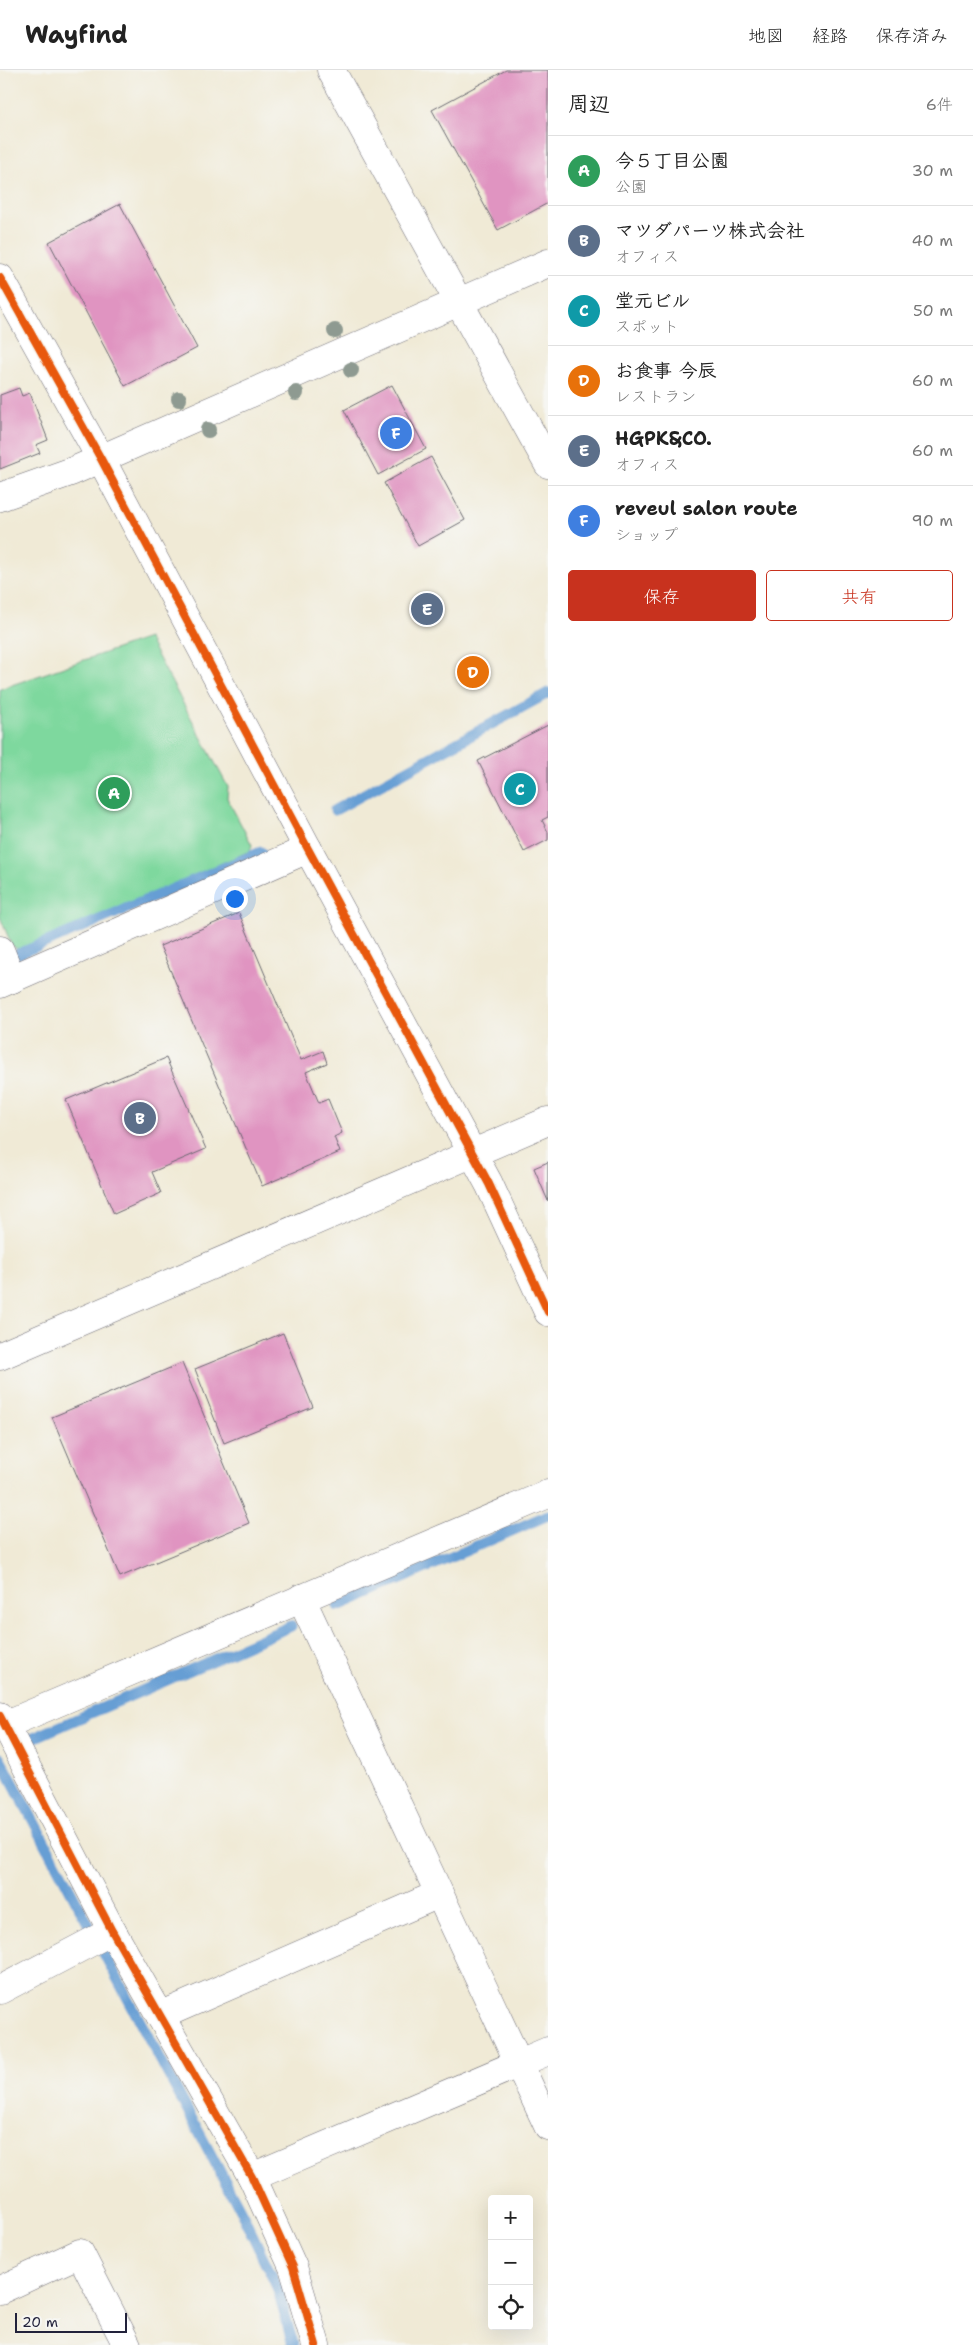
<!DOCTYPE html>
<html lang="ja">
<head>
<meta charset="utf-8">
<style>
  :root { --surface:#fff; --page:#f2f2f2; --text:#222; --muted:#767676; --line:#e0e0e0; --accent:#c8321e }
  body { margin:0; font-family:"Shantell Sans","Klee One",sans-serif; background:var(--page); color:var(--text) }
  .controls { position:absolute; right:15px; bottom:15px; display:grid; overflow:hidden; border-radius:5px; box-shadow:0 5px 20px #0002 }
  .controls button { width:45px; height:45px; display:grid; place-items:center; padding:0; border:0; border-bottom:1px solid var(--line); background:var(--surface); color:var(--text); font:25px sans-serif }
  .scale { position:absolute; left:15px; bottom:12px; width:112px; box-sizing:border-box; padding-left:5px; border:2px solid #22223b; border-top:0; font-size:14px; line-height:18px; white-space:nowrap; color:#22223b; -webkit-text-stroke:4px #f6f6f2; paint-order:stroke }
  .you { position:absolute; left:234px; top:828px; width:18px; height:18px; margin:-12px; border:4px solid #fff; border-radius:50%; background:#1a73e8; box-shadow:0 0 0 8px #1a73e833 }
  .badge { display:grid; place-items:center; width:32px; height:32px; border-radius:50%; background:var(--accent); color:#fff; font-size:16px; font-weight:700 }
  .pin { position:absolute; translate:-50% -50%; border:2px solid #fff; box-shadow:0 1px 5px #0006 }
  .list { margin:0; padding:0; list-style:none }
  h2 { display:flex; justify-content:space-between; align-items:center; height:65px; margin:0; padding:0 20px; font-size:21px }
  h2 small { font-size:16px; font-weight:400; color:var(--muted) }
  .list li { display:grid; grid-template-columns:32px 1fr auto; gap:15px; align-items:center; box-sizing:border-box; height:70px; padding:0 20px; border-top:1px solid var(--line) }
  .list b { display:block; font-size:19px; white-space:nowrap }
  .list p { margin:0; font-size:16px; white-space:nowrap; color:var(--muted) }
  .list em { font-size:16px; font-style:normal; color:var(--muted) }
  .actions { display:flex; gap:10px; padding:15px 20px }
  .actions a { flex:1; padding:11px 0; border:1px solid var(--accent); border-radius:5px; text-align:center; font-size:18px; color:var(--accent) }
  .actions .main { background:var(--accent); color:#fff }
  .icon { flex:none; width:28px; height:28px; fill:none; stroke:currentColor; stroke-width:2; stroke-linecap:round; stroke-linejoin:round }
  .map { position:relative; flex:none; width:548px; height:2275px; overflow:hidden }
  header { display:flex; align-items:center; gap:30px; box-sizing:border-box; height:70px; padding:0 25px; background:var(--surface); border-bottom:1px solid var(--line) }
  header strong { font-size:24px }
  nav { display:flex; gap:28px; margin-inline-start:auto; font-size:18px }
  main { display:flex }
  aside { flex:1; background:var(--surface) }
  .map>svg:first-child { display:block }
</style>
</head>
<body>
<header>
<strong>Wayfind</strong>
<nav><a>地図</a><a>経路</a><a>保存済み</a></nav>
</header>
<main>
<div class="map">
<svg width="548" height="2275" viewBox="0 0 548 2275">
  <rect width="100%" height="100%" fill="#f6f6f2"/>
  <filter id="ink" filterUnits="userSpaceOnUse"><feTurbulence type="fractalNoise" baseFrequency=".02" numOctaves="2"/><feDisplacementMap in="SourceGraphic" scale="10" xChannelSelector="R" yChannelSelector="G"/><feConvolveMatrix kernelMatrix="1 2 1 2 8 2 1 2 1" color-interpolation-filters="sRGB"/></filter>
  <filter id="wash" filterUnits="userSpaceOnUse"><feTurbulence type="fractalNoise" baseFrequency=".0096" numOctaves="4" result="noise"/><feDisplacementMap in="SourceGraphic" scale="20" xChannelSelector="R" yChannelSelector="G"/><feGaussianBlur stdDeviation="1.12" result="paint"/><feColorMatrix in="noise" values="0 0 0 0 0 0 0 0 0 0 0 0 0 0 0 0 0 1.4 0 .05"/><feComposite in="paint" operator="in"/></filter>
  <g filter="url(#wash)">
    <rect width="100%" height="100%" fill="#f0ead6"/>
    <polygon fill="#7ed89e" stroke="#507d6c" points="148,568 228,717 227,728 252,775 250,781 20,880 12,876 0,847 0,619"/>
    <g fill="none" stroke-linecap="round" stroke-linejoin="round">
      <g stroke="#669ed4" stroke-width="11">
        <polyline points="335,740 548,623"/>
        <polyline points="4,890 261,782"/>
        <polyline points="338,1536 548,1445"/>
        <polyline points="15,1676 291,1556"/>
        <polyline points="0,1688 243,2145 278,2219 293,2275"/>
      </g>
    </g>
    <g id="blocks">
      <g fill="#e094c1">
        <polygon points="506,0 548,0 548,133 498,160 432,40"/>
        <polygon points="120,134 197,278 125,316 49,172"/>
        <polygon points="392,315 426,379 378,405 344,340"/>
        <polygon points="19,318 22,326 30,323 48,370 36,375 40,383 0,399 0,325"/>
        <polygon points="431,387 465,450 418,476 384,413"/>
        <polygon points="548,655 548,747 542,750 548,762 548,770 524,782 478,691"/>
        <polygon points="239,843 301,990 323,981 327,993 306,1002 319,1033 328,1029 342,1063 334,1067 340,1082 262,1116 160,876"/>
        <polygon points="166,988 206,1079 152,1102 161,1123 114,1144 66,1030"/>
        <polygon points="548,1092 548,1131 534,1098"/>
        <polygon points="283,1263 313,1337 224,1373 195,1299"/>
        <polygon points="182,1293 249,1453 120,1507 52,1347"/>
      </g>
    </g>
  </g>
  <g filter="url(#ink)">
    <use href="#blocks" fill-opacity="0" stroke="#6a6871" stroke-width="1"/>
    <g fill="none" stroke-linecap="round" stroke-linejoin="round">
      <g stroke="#6a6871" stroke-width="29">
        <g id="street">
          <polyline points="0,208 101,389 308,779 489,1114 548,1242"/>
          <polyline points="0,427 73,401 548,193"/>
          <polyline points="0,880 12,909"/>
          <polyline points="0,914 308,779"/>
          <polyline points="301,1528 548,2056"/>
          <polyline points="0,1646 112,1861 252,2107 293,2197 316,2275"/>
          <polyline points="0,1657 548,1424"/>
          <polyline points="0,1920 112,1861"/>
          <polyline points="160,1946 439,1824"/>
          <polyline points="252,2107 548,1981"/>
          <polyline points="0,2220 80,2183 127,2275"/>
        </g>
      </g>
      <g stroke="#6a6871" stroke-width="29">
        <g id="secondary">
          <polyline points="331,0 548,394"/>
          <polyline points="0,1286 548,1051"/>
        </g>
      </g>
      <use href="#street" stroke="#fff" stroke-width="28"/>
      <use href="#secondary" stroke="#fff" stroke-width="28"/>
      <g stroke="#f6f6f2" stroke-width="11">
        <g id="cycleway">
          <polyline points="0,208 101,389 308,779 489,1114 548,1242"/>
          <polyline points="0,1646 112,1861 252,2107 293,2197 316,2275"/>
        </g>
      </g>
      <use href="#cycleway" stroke="#e8590c" stroke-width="8"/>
    </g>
    <g fill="#8e9a91">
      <circle cx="335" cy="261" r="8"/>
      <circle cx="351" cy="300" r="8"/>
      <circle cx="296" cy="323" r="8"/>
      <circle cx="179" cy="329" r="8"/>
      <circle cx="208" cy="360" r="8"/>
    </g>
  </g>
</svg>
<div class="controls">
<button>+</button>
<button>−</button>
<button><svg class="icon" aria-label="locate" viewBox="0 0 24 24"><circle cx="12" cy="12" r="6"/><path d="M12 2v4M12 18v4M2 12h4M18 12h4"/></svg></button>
</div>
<div class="scale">20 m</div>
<div class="you"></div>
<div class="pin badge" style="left:114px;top:723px;background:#2e9e5b">A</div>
<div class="pin badge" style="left:140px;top:1048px;background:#5c6f8a">B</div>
<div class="pin badge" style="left:520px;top:719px;background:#0f9aa8">C</div>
<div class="pin badge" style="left:473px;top:602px;background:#e8710a">D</div>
<div class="pin badge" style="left:427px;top:539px;background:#5c6f8a">E</div>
<div class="pin badge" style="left:396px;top:363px;background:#3f7fe0">F</div>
</div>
<aside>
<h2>周辺<small>6件</small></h2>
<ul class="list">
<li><span class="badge" style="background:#2e9e5b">A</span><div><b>今５丁目公園</b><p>公園</p></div><em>30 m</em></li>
<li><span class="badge" style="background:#5c6f8a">B</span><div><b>マツダパーツ株式会社</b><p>オフィス</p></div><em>40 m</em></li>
<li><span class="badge" style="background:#0f9aa8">C</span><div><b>堂元ビル</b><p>スポット</p></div><em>50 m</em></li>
<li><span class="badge" style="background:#e8710a">D</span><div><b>お食事 今辰</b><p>レストラン</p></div><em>60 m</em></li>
<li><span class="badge" style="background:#5c6f8a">E</span><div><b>HGPK&amp;CO.</b><p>オフィス</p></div><em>60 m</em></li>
<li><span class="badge" style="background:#3f7fe0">F</span><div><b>reveul salon route</b><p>ショップ</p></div><em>90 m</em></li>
</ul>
<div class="actions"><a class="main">保存</a><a>共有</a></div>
</aside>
</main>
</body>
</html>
